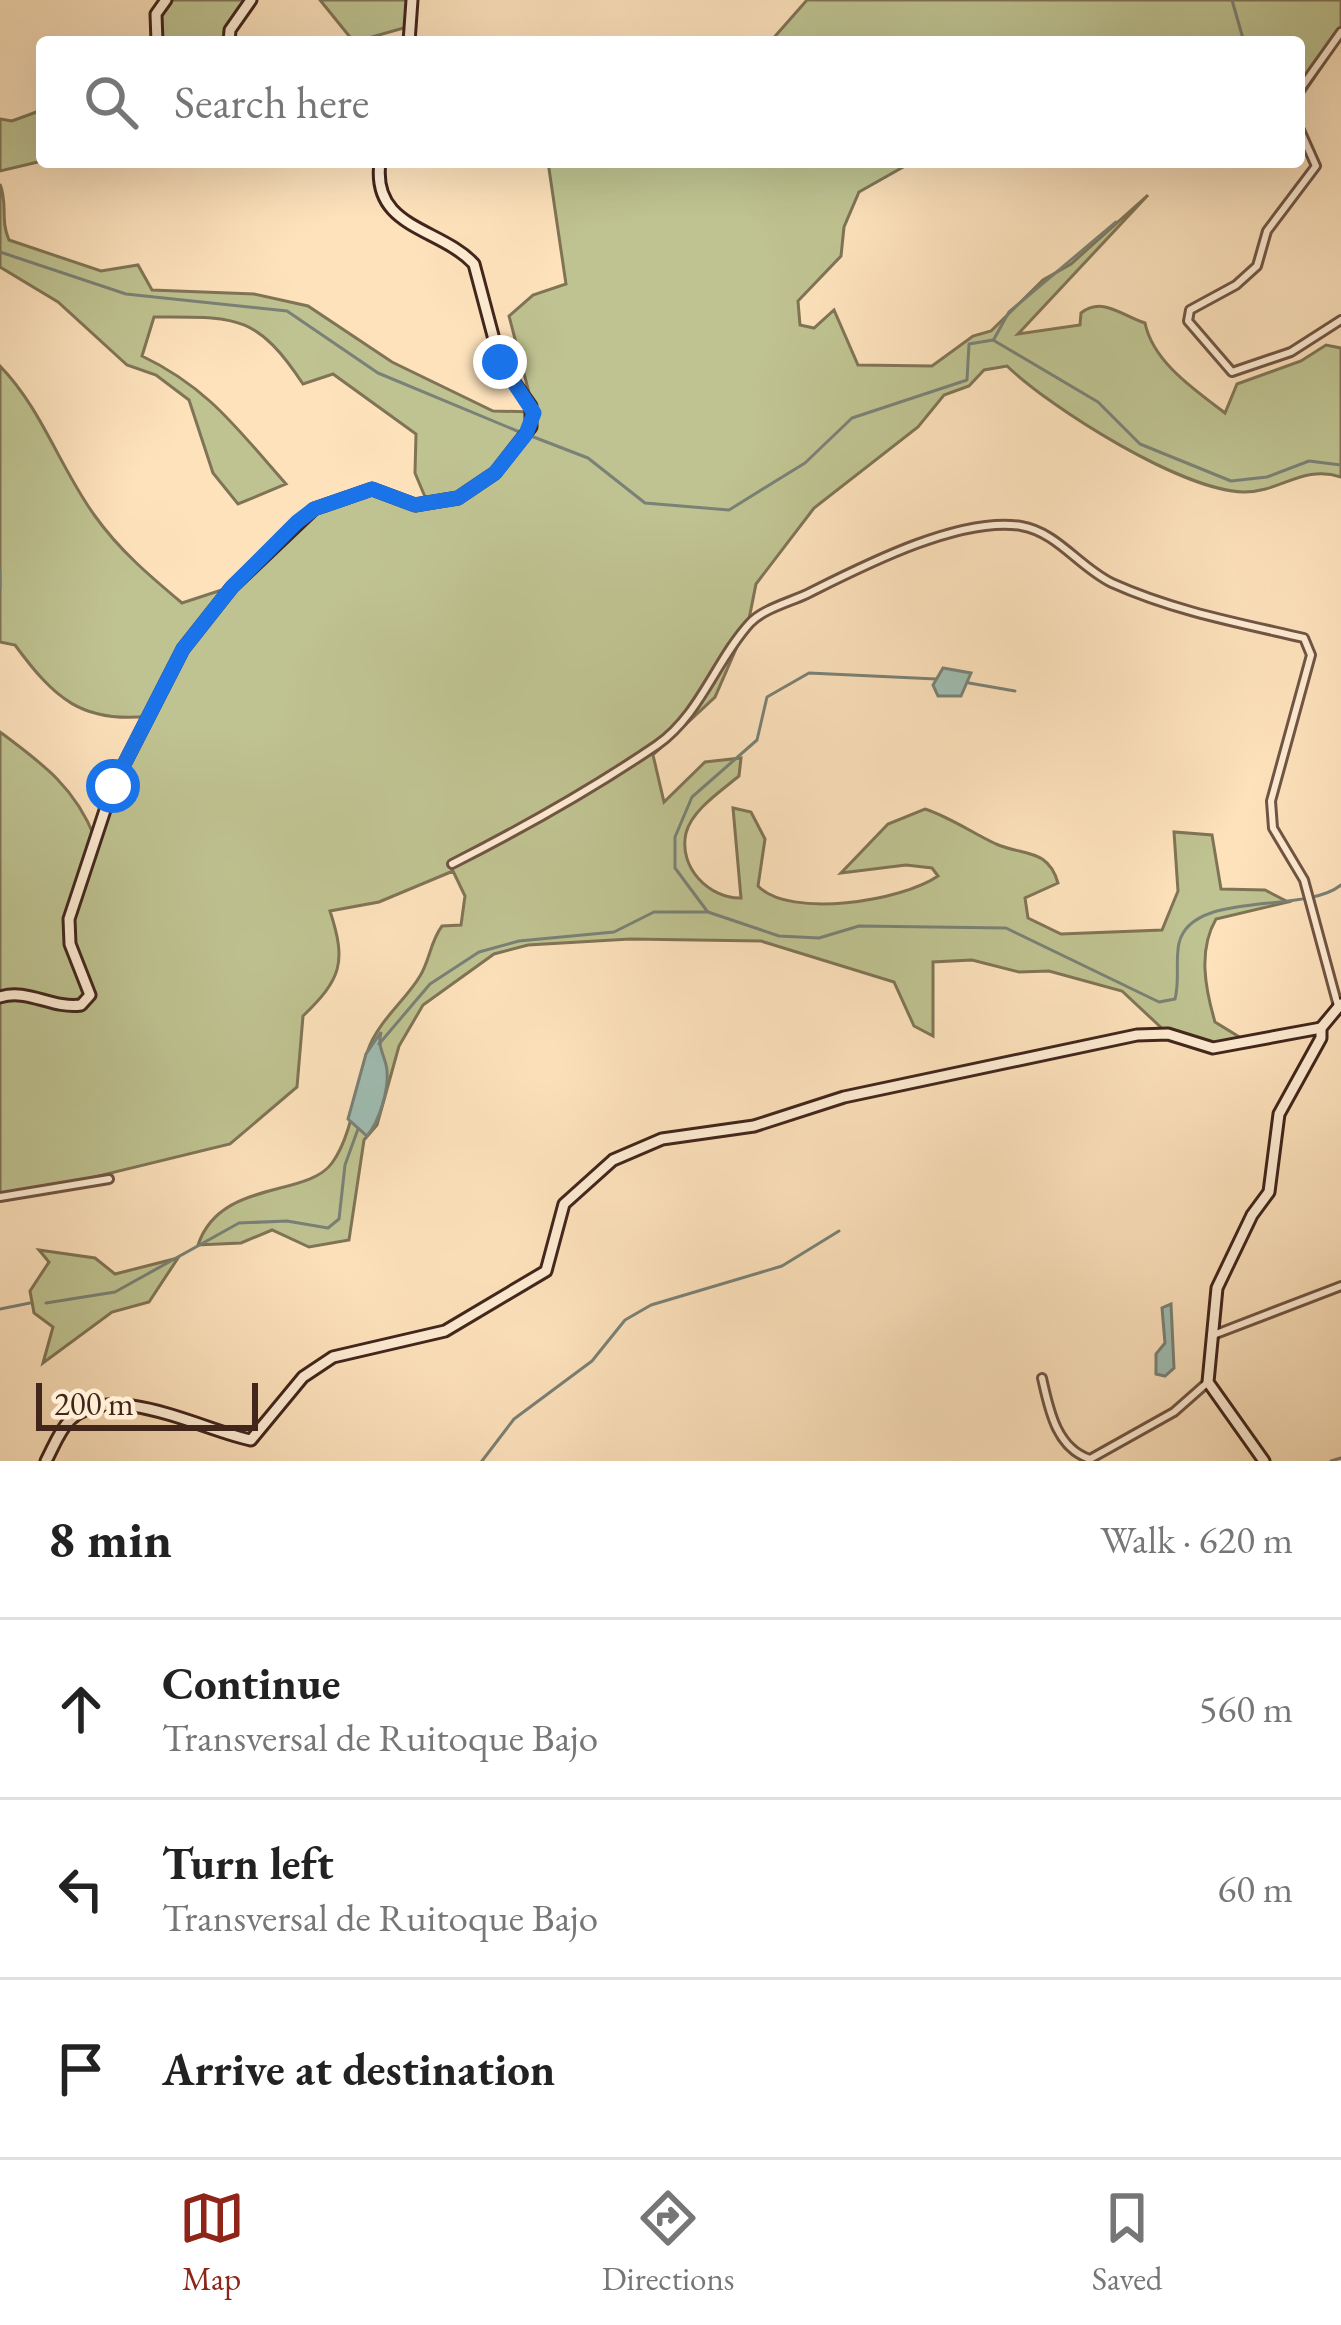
<!DOCTYPE html>
<html lang="en">
<head>
<meta charset="utf-8">
<style>
  :root { --surface:#fff; --page:#f2f2f2; --text:#222; --muted:#767676; --line:#e0e0e0; --accent:#8f2418 }
  body { margin:0; font-family:"EB Garamond",serif; background:var(--page); color:var(--text) }
  .scale { position:absolute; left:36px; bottom:30px; width:222px; box-sizing:border-box; padding-left:12px; border:6px solid #42261c; border-top:0; font-size:33px; line-height:42px; white-space:nowrap; color:#42261c; -webkit-text-stroke:9px #feecd3; paint-order:stroke }
  .stop { position:absolute; width:36px; height:36px; margin:-27px; border:9px solid #1a73e8; border-radius:50%; background:#fff }
  .stop.end { background:#1a73e8; border-color:#fff; box-shadow:0 3px 12px #0008 }
  .list { margin:0; padding:0; list-style:none }
  h2 { display:flex; justify-content:space-between; align-items:center; height:156px; margin:0; padding:0 48px; font-size:51px }
  h2 small { font-size:39px; font-weight:400; color:var(--muted) }
  .list li { display:grid; grid-template-columns:78px 1fr auto; gap:36px; align-items:center; box-sizing:border-box; height:180px; padding:0 48px; border-top:3px solid var(--line) }
  .list b { display:block; font-size:45px; white-space:nowrap }
  .list p { margin:0; font-size:39px; white-space:nowrap; color:var(--muted) }
  .list em { font-size:39px; font-style:normal; color:var(--muted) }
  .icon { flex:none; width:66px; height:66px; fill:none; stroke:currentColor; stroke-width:2; stroke-linecap:round; stroke-linejoin:round }
  .map { position:relative; flex:none; width:1341px; height:1461px; overflow:hidden }
  .search { position:absolute; background:var(--surface); box-shadow:0 12px 48px #0002; left:36px; right:36px; top:36px; height:132px; display:flex; align-items:center; gap:30px; box-sizing:border-box; padding:0 42px; border-radius:12px; color:var(--muted); font-size:45px }
  .sheet { height:696px; background:var(--surface) }
  nav { display:flex; justify-content:space-around; align-items:center; box-sizing:border-box; height:168px; border-top:3px solid var(--line); background:var(--surface); font-size:33px; color:var(--muted) }
  nav a { display:grid; justify-items:center; gap:6px }
  nav .on { color:var(--accent) }
  .map>svg:first-child { display:block }
</style>
</head>
<body>
<div class="map">
<svg width="1341" height="1461" viewBox="0 0 1341 1461">
  <rect width="100%" height="100%" fill="#fde2bc"/>
  <filter id="stains"><feTurbulence type="fractalNoise" baseFrequency=".00167" numOctaves="4"/><feColorMatrix values="0 0 0 0 .2 0 0 0 0 .09 0 0 0 0 .02 0 0 0 .5 -.17"/></filter>
  <radialGradient id="worn" r=".72"><stop offset=".6" stop-color="#630" stop-opacity="0"/><stop offset="1" stop-color="#630" stop-opacity=".3"/></radialGradient>
  <g fill="#bfc391" stroke="#807456" stroke-width="3">
    <polygon points="167,0 252,0 239,16 230,42 159,42 158,13"/>
    <polygon points="320,0 414,0 412,21 404,28 354,42"/>
    <polygon points="807,0 1341,0 1341,38 1299,100 1299,42 770,42"/>
    <polygon points="42,110 42,161 0,171 0,119 12,121"/>
    <path d="M548,162H912L859,192L844,227L841,256L798,301L800,325L814,328L834,310L858,365L932,366L973,336L991,331L1043,280L1071,264L1148,195L1018,334L1080,325L1081,313C1103,296 1122,316 1145,323C1153,362 1195,390 1225,413L1237,384L1301,361L1326,345L1341,348V477C1303,464 1279,493 1243,492C1181,490 1052,409 1007,366L984,370L969,386L944,395L918,427L814,508L756,584L749,619L715,697L653,755L664,802L705,762L741,758L739,776C721,791 692,810 686,833C678,868 710,899 741,898L733,808L751,812L765,839L758,886C790,919 902,901 938,876L932,868L906,865L841,873L888,824L925,809C952,818 972,833 996,844C1024,856 1048,848 1058,883L1025,898L1028,918L1061,934L1162,930L1178,891L1174,832L1212,835L1221,889L1265,890L1288,902L1216,919C1198,950 1205,988 1215,1022L1246,1041L1226,1047L1168,1034L1122,991L1049,971L1019,972L972,960L933,962V1036L914,1026L894,982L761,941L630,939L528,945L494,954L423,1005L399,1046L377,1125L364,1140L349,1240L309,1247L272,1230L241,1243L198,1245C220,1179 307,1198 332,1163C354,1133 356,1083 368,1050C378,1021 406,1000 420,976C430,960 430,942 442,926L461,925L465,896L453,871L379,902L330,911C347,963 341,979 303,1016L297,1087L230,1144L0,1200V732C43,764 75,787 95,838L114,785L150,716C82,724 54,698 15,645L0,642V366C42,409 60,468 95,516C119,550 151,577 182,603L234,586L297,522L355,494L390,492L428,504L415,473L416,434L333,374L303,384C256,313 235,317 154,317L142,356C209,388 238,430 286,484L238,504L213,473L189,400L156,375L127,365L58,302L0,267V184C8,204 0,220 9,240L101,271L138,265L152,290L254,294L308,306L392,362L493,411L534,412L509,316L533,295L566,284Z"/>
    <polygon points="39,1250 95,1258 115,1274 178,1258 149,1302 112,1312 43,1363 53,1327 34,1313 30,1291 49,1262"/>
  </g>
  <g fill="#9fbdb2" stroke="#7a8176" stroke-width="3">
    <polygon points="943,668 971,673 961,696 938,696 933,685"/>
    <path d="M381,1032C377,1048 385,1055 387,1070C389,1090 379,1122 367,1136L348,1119L366,1054Z"/>
    <polygon points="1171,1304 1174,1368 1165,1376 1156,1374 1156,1354 1165,1343 1162,1308"/>
  </g>
  <g fill="none" stroke-linecap="round" stroke-linejoin="round">
    <g stroke="#7a8176" stroke-width="3">
      <polyline points="1232,0 1244,42"/>
      <polyline points="0,252 126,294 287,311 378,373 522,433"/>
      <polyline points="994,339 1009,312 1116,222"/>
      <polyline points="531,436 588,458 645,503 729,510 805,463 852,418 967,380 969,344 993,340 1098,402 1140,444 1231,481 1267,477 1309,461 1341,465"/>
      <polyline points="0,571 0,588"/>
      <polyline points="969,683 1015,691"/>
      <polyline points="707,911 675,868 675,837 692,797 757,740 767,697 809,673 936,679"/>
      <path d="M379,1044L430,984L479,952L519,941L614,932L654,912H708L779,936L819,938L859,926L1006,928L1159,1002L1175,999C1180,980 1175,961 1179,943C1192,889 1304,915 1341,885"/>
      <polyline points="46,1303 115,1292 239,1223 287,1221 328,1228 339,1219 345,1165 358,1129"/>
      <polyline points="0,1309 30,1303"/>
      <polyline points="482,1461 514,1419 592,1361 625,1320 651,1305 782,1266 839,1231"/>
      <polyline points="1331,1461 1341,1458"/>
    </g>
    <g stroke="#715544" stroke-width="12">
      <g id="street">
        <polyline points="1299,91 1341,32"/>
        <polyline points="1299,128 1316,166 1267,231 1257,266 1236,285 1190,310 1188,321 1232,372 1291,352 1341,320"/>
        <path d="M452,864C523,828 591,790 657,745C700,715 716,660 750,623C763,609 790,602 807,594C861,567 959,516 1021,526C1057,532 1079,567 1112,583C1174,611 1239,623 1304,638L1311,655L1271,801L1273,828L1304,880L1338,1006"/>
        <polyline points="0,1197 109,1179"/>
        <polyline points="1216,1334 1341,1286"/>
        <path d="M1042,1378C1049,1409 1056,1448 1090,1459L1174,1412L1208,1382"/>
      </g>
    </g>
    <g stroke="#42261c" stroke-width="15">
      <g id="secondary">
        <polyline points="157,42 156,14 166,0"/>
        <polyline points="229,42 230,30 251,0"/>
        <polyline points="409,42 412,0"/>
        <path d="M0,997C27,988 52,1009 81,1005L90,995L70,944L69,919L113,786L183,649L232,587L314,509L372,489L415,505L458,498L495,473L531,427V406L500,362L474,264C440,227 371,229 380,162"/>
        <path d="M46,1461C53,1448 59,1431 70,1420C111,1379 207,1432 251,1440L303,1377L333,1357L445,1331L546,1271L564,1204L613,1160L662,1139L754,1126L844,1097L1137,1035L1168,1034L1213,1048L1321,1028"/>
        <polyline points="1264,1461 1208,1382 1217,1288 1252,1215 1269,1192 1279,1114 1321,1038 1321,1028 1341,1004"/>
      </g>
    </g>
    <use href="#street" stroke="#feecd3" stroke-width="6"/>
    <use href="#secondary" stroke="#feecd3" stroke-width="9"/>
  </g>
  <g fill="none" stroke-linecap="round" stroke-linejoin="round">
    <polyline stroke="#1a73e8" stroke-width="15" points="113,786 183,649 232,587 297,522 314,509 372,489 415,505 458,498 495,473 526,434 534,413 500,362"/>
  </g>
  <rect width="100%" height="100%" filter="url(#stains)"/>
  <rect width="100%" height="100%" fill="url(#worn)"/>
</svg>
<div class="scale">200 m</div>
<div class="stop" style="left:113px;top:786px"></div>
<div class="stop end" style="left:500px;top:362px"></div>
<div class="search"><svg class="icon" aria-label="search" viewBox="0 0 24 24"><circle cx="10" cy="10" r="6"/><path d="M15 15l6 6"/></svg>Search here</div>
</div>
<section class="sheet">
<h2>8 min<small>Walk · 620 m</small></h2>
<ul class="list">
<li><svg class="icon" aria-label="ahead" viewBox="0 0 24 24"><path d="M12 20V5M6 11l6-6 6 6"/></svg><div><b>Continue</b><p>Transversal de Ruitoque Bajo</p></div><em>560 m</em></li>
<li><svg class="icon" aria-label="left" viewBox="0 0 24 24"><path d="M17 20v-9H6M10 6l-5 5 5 5"/></svg><div><b>Turn left</b><p>Transversal de Ruitoque Bajo</p></div><em>60 m</em></li>
<li><svg class="icon" aria-label="arrive" viewBox="0 0 24 24"><path d="M6 21V4h12l-3 4 3 4H6"/></svg><div><b>Arrive at destination</b></div></li>
</ul>
</section>
<nav>
<a class="on"><svg class="icon" aria-label="map" viewBox="0 0 24 24"><path d="M3 6l6-2 6 2 6-2v14l-6 2-6-2-6 2zM9 4v14M15 6v14"/></svg>Map</a>
<a><svg class="icon" aria-label="directions" viewBox="0 0 24 24"><path d="M12 3l9 9-9 9-9-9zM9 14v-3h6M13 9l2 2-2 2"/></svg>Directions</a>
<a><svg class="icon" aria-label="saved" viewBox="0 0 24 24"><path d="M7 4h10v16l-5-4-5 4z"/></svg>Saved</a>
</nav>
</body>
</html>
